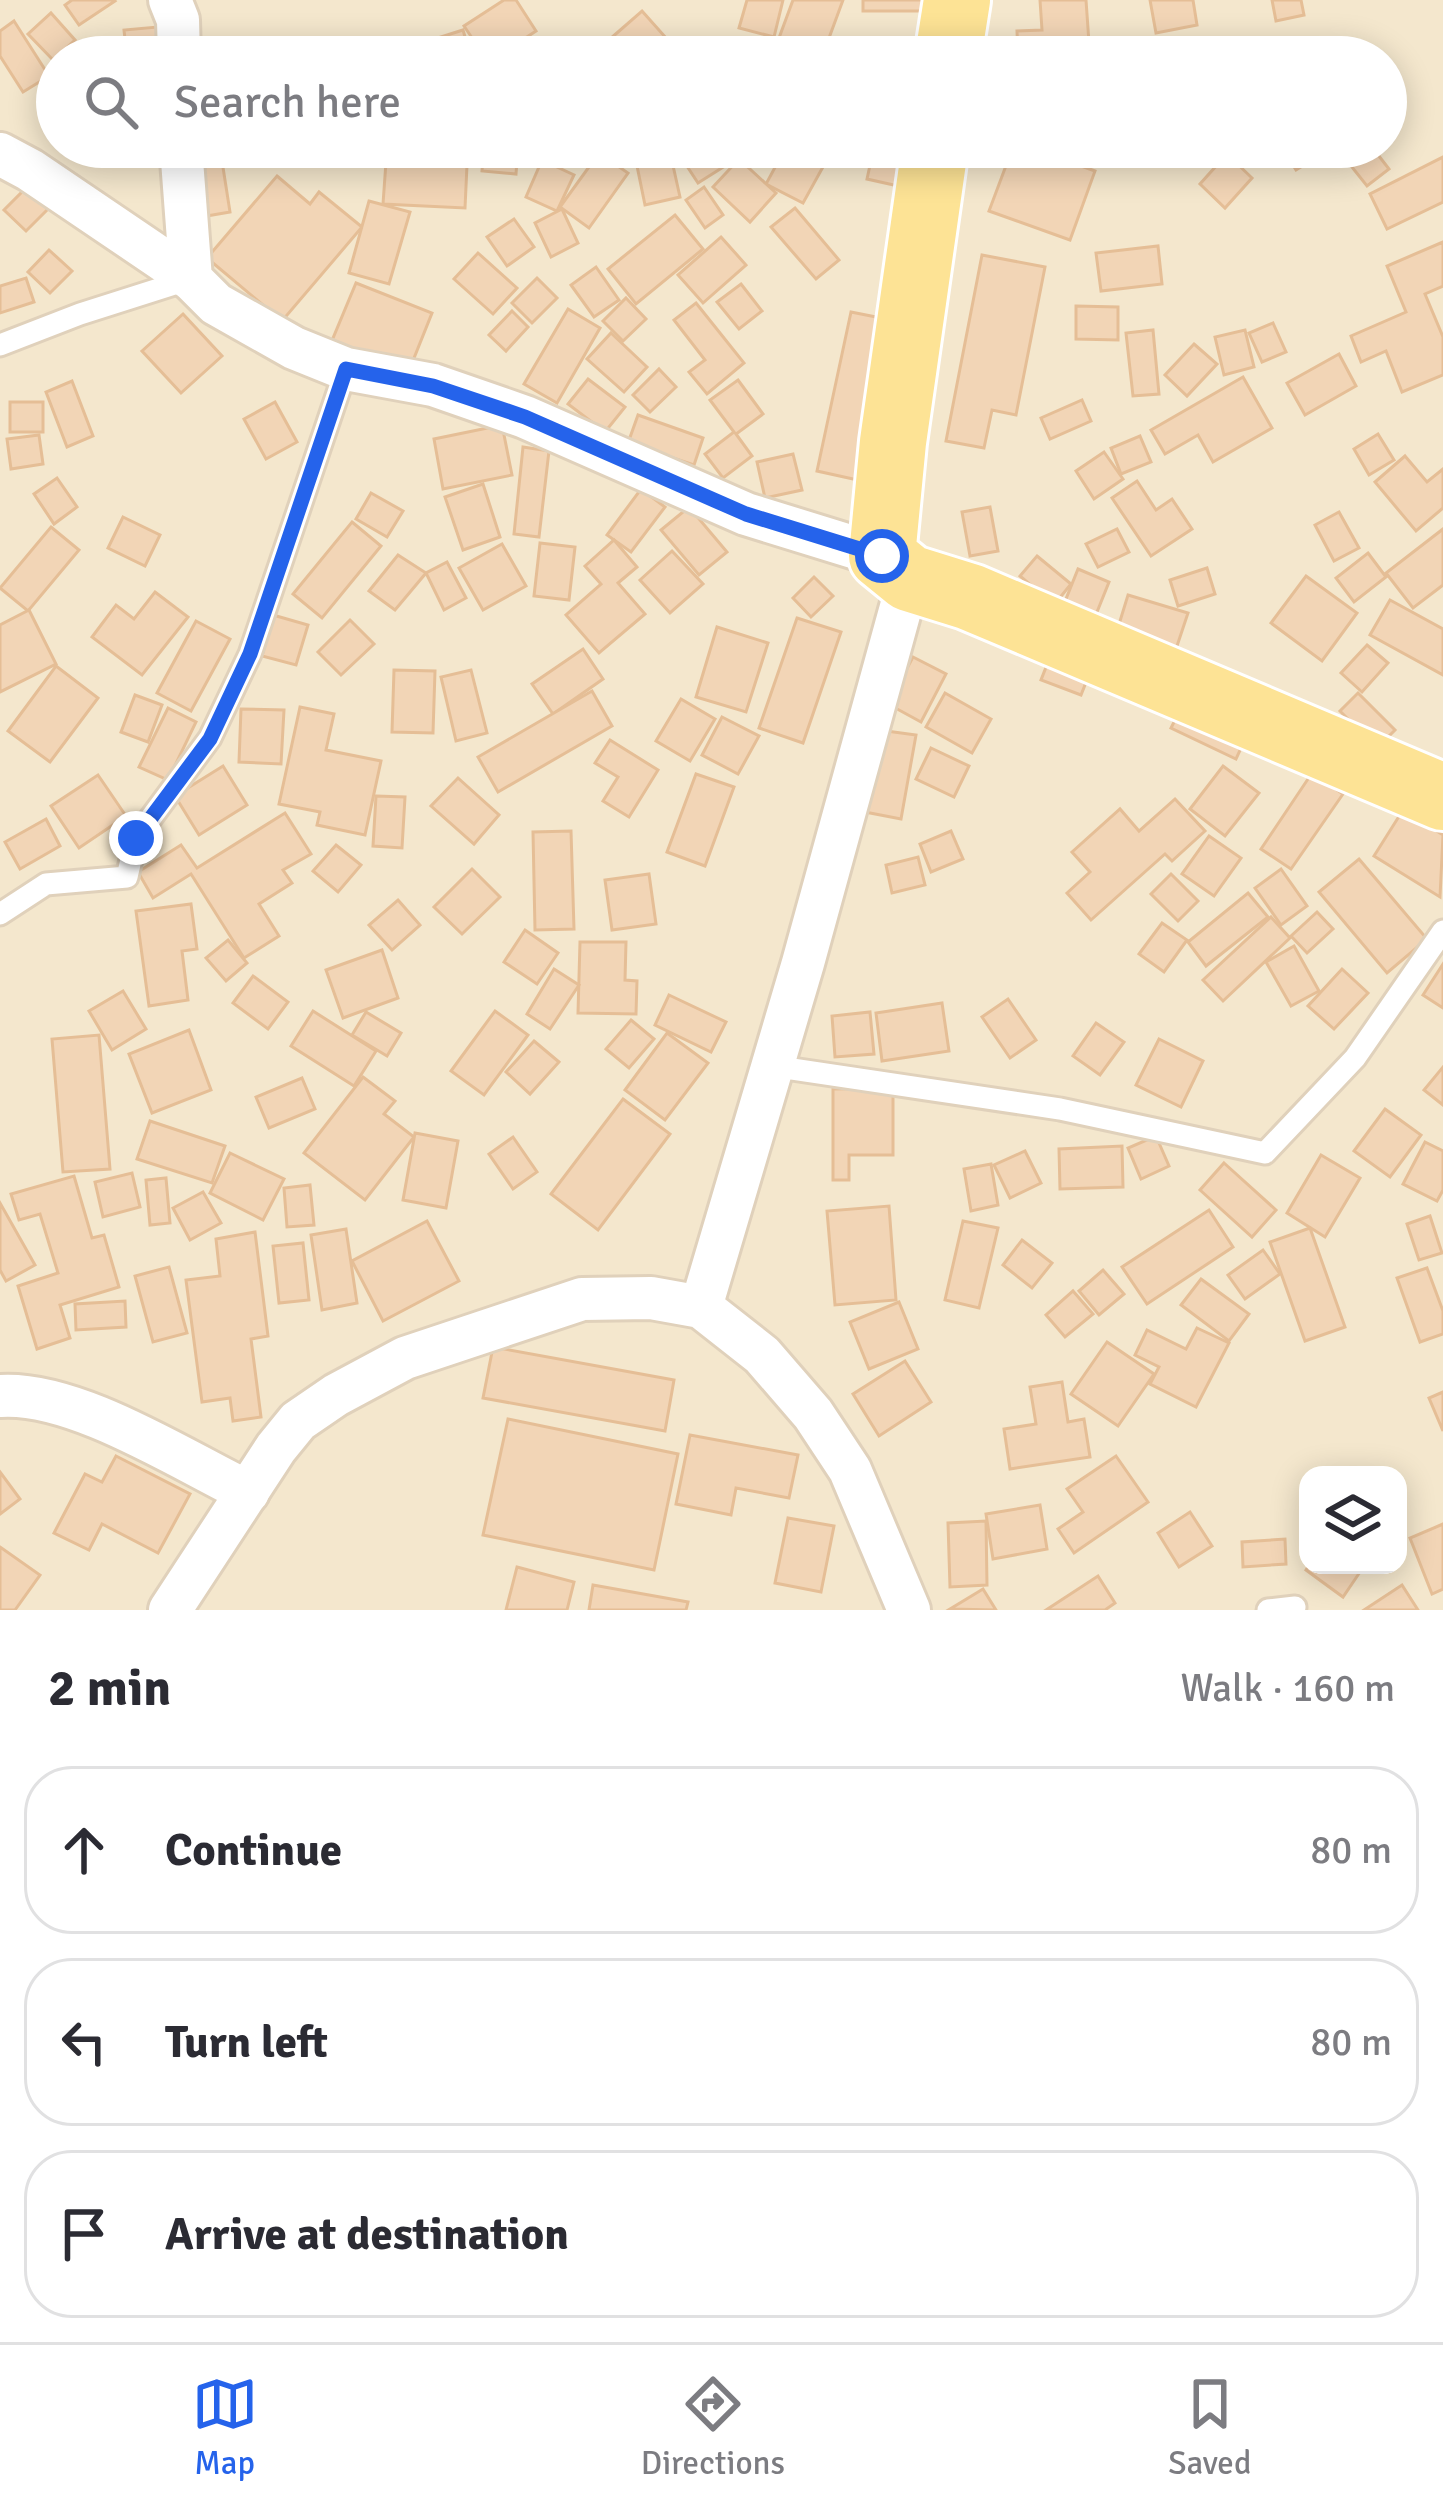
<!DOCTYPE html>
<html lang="en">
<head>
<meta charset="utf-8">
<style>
  :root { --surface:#fff; --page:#f7f7f7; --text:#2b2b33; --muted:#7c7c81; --line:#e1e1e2; --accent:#2563eb }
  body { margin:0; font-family:Signika,sans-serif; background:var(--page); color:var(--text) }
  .controls { position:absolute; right:36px; bottom:36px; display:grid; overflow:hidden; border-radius:24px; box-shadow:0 6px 30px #0003 }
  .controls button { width:108px; height:108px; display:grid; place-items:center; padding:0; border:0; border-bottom:3px solid var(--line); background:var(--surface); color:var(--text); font:60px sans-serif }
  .stop { position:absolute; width:36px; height:36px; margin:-27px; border:9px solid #2563eb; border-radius:50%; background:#fff }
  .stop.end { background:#2563eb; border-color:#fff; box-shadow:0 3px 12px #0008 }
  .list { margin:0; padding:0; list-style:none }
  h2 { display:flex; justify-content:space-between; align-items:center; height:156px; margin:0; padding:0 48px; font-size:51px }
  h2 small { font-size:39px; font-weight:400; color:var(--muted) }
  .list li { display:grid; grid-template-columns:78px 1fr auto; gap:36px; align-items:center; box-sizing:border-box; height:168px; margin:0 24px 24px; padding:0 24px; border:3px solid var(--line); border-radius:48px }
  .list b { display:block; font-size:45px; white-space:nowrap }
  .list em { font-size:39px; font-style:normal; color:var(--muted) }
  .icon { flex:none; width:66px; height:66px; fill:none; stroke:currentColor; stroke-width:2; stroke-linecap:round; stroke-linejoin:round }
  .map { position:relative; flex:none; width:1443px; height:1610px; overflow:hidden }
  .search { position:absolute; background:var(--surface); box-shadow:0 6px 30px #0003; left:36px; right:36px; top:36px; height:132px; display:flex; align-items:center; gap:30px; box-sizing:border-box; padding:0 42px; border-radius:66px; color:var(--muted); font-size:45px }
  .sheet { height:732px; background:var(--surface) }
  nav { display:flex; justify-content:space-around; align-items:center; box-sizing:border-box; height:168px; border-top:3px solid var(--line); background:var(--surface); font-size:33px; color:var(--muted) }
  nav a { display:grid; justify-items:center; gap:6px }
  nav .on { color:var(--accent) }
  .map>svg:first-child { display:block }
</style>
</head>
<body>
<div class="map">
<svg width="1443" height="1610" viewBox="0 0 1443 1610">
  <rect width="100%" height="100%" fill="#fdf5df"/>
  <path fill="#f4e7cd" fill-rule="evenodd" d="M0,0H1443V1610H0ZM57,57H1386V147H57ZM1308,1475H1398V1565H1308Z"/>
  <g fill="#f2d5b6" stroke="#e5be96" stroke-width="3">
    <polygon points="72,0 114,0 115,1 79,25 65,5"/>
    <polygon points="504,0 516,0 536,31 496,57 485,57 464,26"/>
    <polygon points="747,0 783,0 774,37 739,28"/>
    <polygon points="793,0 843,0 822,57 772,57"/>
    <rect x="863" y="0" width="76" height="11"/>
    <polygon points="1040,0 1086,0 1090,57 1018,57 1017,31 1042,30"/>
    <polygon points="1150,0 1193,0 1197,25 1156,33"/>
    <polygon points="1272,0 1301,0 1304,15 1276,21"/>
    <polygon points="642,11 667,39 646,57 626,57 610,39"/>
    <polygon points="51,13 75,40 53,60 28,34"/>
    <polygon points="14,21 49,76 23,92 0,56 0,31"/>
    <polygon points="157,27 161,57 127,57 124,30"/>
    <polygon points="463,30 471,57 378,57"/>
    <polygon points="846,38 895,57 838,57"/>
    <polygon points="108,45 109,57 82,57 81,47"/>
    <rect x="688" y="50" width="28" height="7"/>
    <polygon points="1132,51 1161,52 1161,57 1132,57"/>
    <polygon points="1367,52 1367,57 1308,57 1308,53"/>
    <polygon points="380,147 432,147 385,162"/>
    <polygon points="436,147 475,147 475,156 437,159"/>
    <polygon points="484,147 518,147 516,174 482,171"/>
    <polygon points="537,147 574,147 554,166"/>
    <polygon points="690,147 717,147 728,164 698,183 679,154"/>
    <polygon points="729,147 767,147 751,166"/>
    <polygon points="786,147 834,147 803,203 766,184"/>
    <polygon points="874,147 925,148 916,190 867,179"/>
    <polygon points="1013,147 1029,147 1095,171 1070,240 989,211"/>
    <polygon points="1282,147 1318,147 1322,154 1296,170"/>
    <polygon points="1336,147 1372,147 1389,169 1367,186"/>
    <polygon points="670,152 680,197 645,205 636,161"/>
    <polygon points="599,153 628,173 589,228 560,207"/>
    <polygon points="1227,154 1252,178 1225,208 1200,184"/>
    <polygon points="1443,157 1443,202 1387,229 1370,194"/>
    <polygon points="739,159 776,193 750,222 713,187"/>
    <polygon points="542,160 574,175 557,211 526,197"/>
    <polygon points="222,161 230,212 201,217 193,166"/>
    <polygon points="386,162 467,165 465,208 383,204"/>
    <polygon points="277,176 310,204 319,192 362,227 282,321 207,258"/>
    <polygon points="27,187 48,209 26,231 4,210"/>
    <polygon points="704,187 723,215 705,228 686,200"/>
    <polygon points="369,201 410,212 389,284 349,273"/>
    <polygon points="795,208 839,260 816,279 771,227"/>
    <polygon points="562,209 578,243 551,257 535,223"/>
    <polygon points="675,215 703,249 636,304 608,269"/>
    <polygon points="514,219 534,247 507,266 487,237"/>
    <polygon points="721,237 746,265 703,303 678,275"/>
    <polygon points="1443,242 1443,286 1425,294 1443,337 1443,375 1402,392 1386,351 1361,362 1351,336 1406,312 1387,266"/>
    <polygon points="1158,246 1162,284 1101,291 1096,253"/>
    <polygon points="49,250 72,271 50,293 28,272"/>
    <polygon points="478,253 517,288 493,314 454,279"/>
    <polygon points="982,255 1045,267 1016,415 992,410 984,448 946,441"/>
    <polygon points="596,267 619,300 594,317 571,285"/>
    <polygon points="26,278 34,302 0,313 0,286"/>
    <polygon points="537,278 557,298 532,323 512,303"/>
    <polygon points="356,283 432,313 408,373 331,343"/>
    <polygon points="741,284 762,311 739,329 717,302"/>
    <polygon points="626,298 646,319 623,341 603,321"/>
    <polygon points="696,303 744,363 707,394 689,372 705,360 674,320"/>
    <polygon points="1076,306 1118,307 1118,340 1076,339"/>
    <polygon points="568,309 600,328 557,403 524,384"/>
    <polygon points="512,311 528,327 506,351 489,335"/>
    <polygon points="851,312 896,321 862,481 817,471"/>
    <polygon points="183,314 222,356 181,393 142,351"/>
    <polygon points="1273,323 1286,352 1262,362 1249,333"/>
    <polygon points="1153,330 1159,394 1133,396 1126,333"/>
    <polygon points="1245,330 1254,367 1224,375 1215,337"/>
    <polygon points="611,333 647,367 624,392 587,359"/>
    <polygon points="1194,344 1217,364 1187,396 1165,375"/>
    <polygon points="1339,354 1356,386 1305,415 1287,383"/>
    <polygon points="659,369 676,387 650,412 633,395"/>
    <polygon points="1243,377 1272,428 1213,462 1198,435 1165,454 1151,430"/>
    <polygon points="588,379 625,407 605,432 568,404"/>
    <polygon points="738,380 763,414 736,434 752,456 723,478 705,454 734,432 710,400"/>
    <polygon points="72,381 93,436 67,447 46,392"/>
    <polygon points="1082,400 1091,421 1050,439 1041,418"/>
    <rect x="10" y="402" width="33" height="30"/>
    <polygon points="275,402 297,442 266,459 244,419"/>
    <polygon points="638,415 703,438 694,465 628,443"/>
    <polygon points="502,425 512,475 443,489 434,439"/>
    <polygon points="1378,434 1394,460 1369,475 1354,449"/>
    <polygon points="39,435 43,464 11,469 7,439"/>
    <polygon points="1140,436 1151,462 1121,474 1111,448"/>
    <polygon points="523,447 549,451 539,537 514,534"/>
    <polygon points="1104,452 1123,479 1094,499 1076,471"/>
    <polygon points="793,454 802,490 765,498 757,462"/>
    <polygon points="1405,456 1427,482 1443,469 1443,508 1416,531 1375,482"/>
    <polygon points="57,478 77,507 54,524 34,494"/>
    <polygon points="1137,481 1156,510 1172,499 1192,529 1151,556 1112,498"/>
    <polygon points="483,484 500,537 463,550 445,497"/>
    <polygon points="641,489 665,507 631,552 607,535"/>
    <polygon points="371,493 403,511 387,537 356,519"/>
    <polygon points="689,507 727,552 699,575 661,530"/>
    <polygon points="990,507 998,551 970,556 962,512"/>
    <polygon points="1339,512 1359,548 1334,561 1315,525"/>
    <polygon points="123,517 160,535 145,566 108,548"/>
    <polygon points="352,522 381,546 322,618 293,594"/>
    <polygon points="51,527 79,550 28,611 0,588"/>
    <polygon points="1117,529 1129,552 1098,567 1086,544"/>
    <polygon points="1443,529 1443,585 1413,608 1386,573"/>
    <polygon points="614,540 637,567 618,583 645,614 599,653 566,615 601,584 585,566"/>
    <polygon points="540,543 575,547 569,600 534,596"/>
    <polygon points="502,544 526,586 483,610 459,568"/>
    <polygon points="672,551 703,584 670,613 640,580"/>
    <polygon points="1368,553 1386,577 1354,602 1336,578"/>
    <polygon points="398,555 426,573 395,610 369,591"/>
    <polygon points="1037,556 1071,584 1054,605 1020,576"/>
    <polygon points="447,562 466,598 444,610 426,573"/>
    <polygon points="1207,568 1215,594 1178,606 1170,580"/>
    <polygon points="1078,569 1109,582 1095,617 1064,604"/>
    <polygon points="1306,576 1357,613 1322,661 1271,623"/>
    <polygon points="814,577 833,596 811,617 793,598"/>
    <polygon points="155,592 188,617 142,675 92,637 116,605 134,619"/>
    <polygon points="1128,595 1188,613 1175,652 1116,634"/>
    <polygon points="1390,600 1443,629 1443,675 1370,635"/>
    <polygon points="29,610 56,664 0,692 0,625"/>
    <polygon points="273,615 308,625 296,665 262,656"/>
    <polygon points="797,618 841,632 803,743 759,728"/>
    <polygon points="350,620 374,644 341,675 318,652"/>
    <polygon points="196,621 230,639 191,711 157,693"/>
    <polygon points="717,627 768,643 746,712 696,697"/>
    <polygon points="1367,645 1388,663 1362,692 1341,673"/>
    <polygon points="1054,647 1094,662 1081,695 1041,680"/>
    <polygon points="583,649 603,679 553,714 532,684"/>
    <polygon points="913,657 946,674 921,722 888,704"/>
    <polygon points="56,666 98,698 50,762 8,731"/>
    <polygon points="394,670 435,671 433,733 392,732"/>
    <polygon points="471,670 487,733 456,741 441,677"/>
    <polygon points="592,691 612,726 498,792 478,757"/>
    <polygon points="945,693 991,719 972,753 926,727"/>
    <polygon points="1358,693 1395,730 1377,748 1340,711"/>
    <polygon points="135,695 162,705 148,742 121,732"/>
    <polygon points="681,699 715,719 690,761 656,741"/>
    <polygon points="1184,702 1248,733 1236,759 1171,728"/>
    <polygon points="300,707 334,714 326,750 381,761 365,835 317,825 320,812 279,804"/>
    <polygon points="168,708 196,722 168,780 139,767"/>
    <polygon points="241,709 284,710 281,764 239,762"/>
    <polygon points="722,717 759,736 738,774 702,755"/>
    <polygon points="879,730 916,735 901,819 865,812"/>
    <polygon points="610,740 658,770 629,817 603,801 618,777 595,763"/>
    <polygon points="931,748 969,766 954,797 916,779"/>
    <polygon points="223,766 247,805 199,835 175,796"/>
    <polygon points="1223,766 1259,793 1225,836 1190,809"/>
    <polygon points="1312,773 1343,794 1291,869 1261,849"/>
    <polygon points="696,774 734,787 705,866 667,852"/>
    <polygon points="98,775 126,816 79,848 51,806"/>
    <polygon points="458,778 499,815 474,844 431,806"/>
    <polygon points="376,796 405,797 402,848 373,846"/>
    <polygon points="1175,799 1205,831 1172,861 1165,854 1091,920 1067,893 1090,872 1072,852 1120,809 1139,831"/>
    <polygon points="1403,810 1443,835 1440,897 1374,856"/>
    <polygon points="285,813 311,854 283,870 292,883 259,904 279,936 244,958 191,874 153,898 138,872 181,845 197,868"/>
    <polygon points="46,819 60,846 20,869 5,842"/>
    <polygon points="571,831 574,929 535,930 533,832"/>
    <polygon points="951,831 963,859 931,872 920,844"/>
    <polygon points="1209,836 1241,858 1214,896 1182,874"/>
    <polygon points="336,845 361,865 338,892 313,871"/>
    <polygon points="918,857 925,885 892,893 886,865"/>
    <polygon points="1359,859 1427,939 1387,973 1319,892"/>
    <polygon points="472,869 500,897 462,934 434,907"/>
    <polygon points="1281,869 1307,906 1281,925 1255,888"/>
    <polygon points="649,874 656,924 612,930 605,880"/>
    <polygon points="1171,874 1198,901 1178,921 1151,894"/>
    <polygon points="1248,893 1268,917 1206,966 1188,942"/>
    <polygon points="398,900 420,925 392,950 369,925"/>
    <polygon points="191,904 197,949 182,951 188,1000 149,1006 136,911"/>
    <polygon points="1317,912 1333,929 1307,953 1291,936"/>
    <polygon points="1271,917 1290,938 1223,1001 1203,980"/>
    <polygon points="1162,923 1187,940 1164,972 1139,954"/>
    <polygon points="525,930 558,953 537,984 504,962"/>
    <polygon points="228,940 247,963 226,981 206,958"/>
    <polygon points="580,942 626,942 625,980 637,981 636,1014 578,1013"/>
    <polygon points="1294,946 1319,991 1291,1006 1266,962"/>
    <polygon points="382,950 398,998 343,1018 326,970"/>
    <polygon points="1443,964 1443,1008 1423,995"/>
    <polygon points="554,969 579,985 550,1029 527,1014"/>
    <polygon points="1342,969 1368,993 1334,1029 1308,1006"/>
    <polygon points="253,976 288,1002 268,1029 233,1003"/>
    <polygon points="123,991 146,1029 112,1050 89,1011"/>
    <polygon points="669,995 726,1022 711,1052 655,1025"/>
    <polygon points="1008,999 1036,1040 1010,1058 982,1017"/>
    <polygon points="942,1003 949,1051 882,1061 876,1013"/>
    <polygon points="313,1011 376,1051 354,1086 291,1046"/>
    <polygon points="495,1011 528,1035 484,1095 451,1071"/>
    <polygon points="366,1012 401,1033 387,1056 352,1035"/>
    <polygon points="870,1012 874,1054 835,1057 832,1016"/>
    <polygon points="631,1020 654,1039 629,1068 606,1049"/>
    <polygon points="1096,1023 1124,1042 1100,1075 1073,1056"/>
    <polygon points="189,1030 211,1090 152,1113 129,1054"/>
    <polygon points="667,1033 708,1063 665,1120 625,1090"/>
    <polygon points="99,1035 110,1169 63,1172 52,1039"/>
    <polygon points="1159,1039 1203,1061 1181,1107 1136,1085"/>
    <polygon points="534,1041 559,1062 530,1094 506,1072"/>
    <polygon points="1443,1067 1443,1105 1424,1090"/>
    <polygon points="363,1077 395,1101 384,1114 414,1137 365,1200 304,1153"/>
    <polygon points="302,1078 315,1109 269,1128 256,1097"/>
    <polygon points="893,1088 893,1155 849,1155 849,1180 833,1180 833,1089"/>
    <polygon points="623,1099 670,1134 598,1230 551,1194"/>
    <polygon points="1385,1109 1421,1135 1390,1177 1354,1151"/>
    <polygon points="150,1121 225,1146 212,1183 137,1159"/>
    <polygon points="415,1133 458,1141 446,1208 403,1200"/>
    <polygon points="1156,1136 1169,1166 1141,1179 1128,1148"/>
    <polygon points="513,1137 537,1172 513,1189 489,1154"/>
    <polygon points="1425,1142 1443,1151 1443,1190 1437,1201 1403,1184"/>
    <polygon points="1122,1146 1123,1187 1060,1189 1059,1149"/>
    <polygon points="1025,1151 1041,1183 1010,1198 994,1165"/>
    <polygon points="230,1153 284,1179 263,1220 210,1193"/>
    <polygon points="1321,1155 1360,1178 1325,1237 1287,1213"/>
    <polygon points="1224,1163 1276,1210 1252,1237 1200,1190"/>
    <polygon points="991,1164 998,1205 971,1211 964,1169"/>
    <polygon points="132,1173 140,1207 103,1217 95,1182"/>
    <polygon points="74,1176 92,1238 104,1235 119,1287 60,1305 70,1338 37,1349 18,1286 58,1273 40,1214 19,1220 11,1194"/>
    <polygon points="166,1178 170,1223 150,1225 146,1180"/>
    <polygon points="310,1185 314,1225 287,1227 284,1188"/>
    <polygon points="203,1192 221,1223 190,1240 173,1208"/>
    <polygon points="0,1203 35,1265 6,1281 0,1270"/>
    <polygon points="889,1206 896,1300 835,1305 827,1211"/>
    <polygon points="1209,1210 1233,1247 1147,1304 1122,1267"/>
    <polygon points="1430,1216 1442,1253 1419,1260 1407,1224"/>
    <polygon points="427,1221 459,1281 383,1321 352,1261"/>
    <polygon points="963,1221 998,1228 979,1308 945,1300"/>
    <polygon points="1310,1228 1345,1327 1305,1341 1270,1242"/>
    <polygon points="346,1229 357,1303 322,1310 311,1235"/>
    <polygon points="255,1232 268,1336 251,1339 261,1417 233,1421 230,1398 202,1402 186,1280 220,1276 216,1239"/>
    <polygon points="1022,1240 1052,1263 1032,1288 1003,1265"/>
    <polygon points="303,1243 309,1300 279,1303 273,1246"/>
    <polygon points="1263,1250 1280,1274 1245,1299 1228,1275"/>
    <polygon points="169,1267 187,1333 153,1342 135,1276"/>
    <polygon points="1427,1268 1443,1311 1443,1334 1420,1342 1397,1278"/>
    <polygon points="1103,1270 1124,1294 1099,1315 1079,1291"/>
    <polygon points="1201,1279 1249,1314 1229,1341 1181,1305"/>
    <polygon points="1073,1291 1093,1314 1065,1337 1046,1315"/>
    <polygon points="125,1301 126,1327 76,1330 75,1304"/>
    <polygon points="899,1302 918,1349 869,1369 850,1322"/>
    <polygon points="1197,1328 1229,1343 1196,1407 1150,1384 1159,1367 1135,1355 1147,1330 1186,1349"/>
    <polygon points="1107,1342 1154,1374 1118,1426 1071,1394"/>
    <polygon points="493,1347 674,1380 665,1431 483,1398"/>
    <polygon points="905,1361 931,1402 879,1436 853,1394"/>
    <polygon points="1062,1382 1068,1422 1084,1419 1090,1457 1010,1469 1004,1429 1036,1424 1030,1387"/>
    <polygon points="1443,1392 1443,1431 1429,1398"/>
    <polygon points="508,1419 678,1454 654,1570 483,1535"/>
    <polygon points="690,1435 798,1455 789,1498 736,1488 731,1515 676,1504"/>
    <polygon points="116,1456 190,1494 158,1553 102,1524 89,1550 54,1533 85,1474 102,1482"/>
    <polygon points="1116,1456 1148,1502 1074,1553 1058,1529 1083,1512 1067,1489"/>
    <polygon points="0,1472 20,1499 0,1514"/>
    <polygon points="1040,1505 1047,1549 993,1559 986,1514"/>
    <polygon points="1190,1512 1212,1546 1179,1567 1158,1533"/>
    <polygon points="788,1518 834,1526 821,1592 775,1583"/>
    <polygon points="986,1521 987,1585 950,1587 948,1523"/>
    <polygon points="1443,1524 1443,1589 1432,1594 1410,1538"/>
    <polygon points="1285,1539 1286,1564 1243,1567 1242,1542"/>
    <polygon points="0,1547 40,1575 15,1610 0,1610"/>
    <polygon points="1309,1565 1350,1565 1360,1572 1343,1597 1306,1570"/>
    <polygon points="517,1567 574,1582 567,1610 506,1610"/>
    <polygon points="1098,1576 1115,1603 1105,1610 1046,1610"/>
    <polygon points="593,1585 688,1602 686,1610 589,1610"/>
    <polygon points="1402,1585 1418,1610 1364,1610"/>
    <polygon points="983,1589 996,1610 950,1609"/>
  </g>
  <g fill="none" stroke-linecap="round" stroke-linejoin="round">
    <g stroke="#e0d1bb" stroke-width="27">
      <g id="service">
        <polyline points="0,345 80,314 190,279"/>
        <polyline points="0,914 46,884 127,877 136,838 210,738 250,654 346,369"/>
        <polyline points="772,1066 1060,1109 1265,1153 1355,1058 1443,931"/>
        <polyline points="1268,1610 1295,1607"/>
      </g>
    </g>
    <g stroke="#e0d1bb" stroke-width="48">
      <g id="minor">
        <polyline points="170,0 178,20 179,57"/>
        <polyline points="181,147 191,279 216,304 294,348 346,369 433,385 525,417 746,514 882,556"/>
        <polyline points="0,154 30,170 191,279"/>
        <polyline points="701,1307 803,963 909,578"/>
        <path d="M0,1396C75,1391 180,1459 248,1492"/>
        <polyline points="170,1610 276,1448 298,1421 336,1395 405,1358 582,1299 651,1298 701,1307 762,1355 813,1414 850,1470 909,1610"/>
      </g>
    </g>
    <g stroke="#fff" stroke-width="72">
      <g id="primary">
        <polyline points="948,57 957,0"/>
        <polyline points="935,147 893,442 882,556 909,578 970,597 1443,797"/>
      </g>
    </g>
    <use href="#service" stroke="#fff" stroke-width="21"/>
    <use href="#minor" stroke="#fff" stroke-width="42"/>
    <use href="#primary" stroke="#fde395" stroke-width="66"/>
  </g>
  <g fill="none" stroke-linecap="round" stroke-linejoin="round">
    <polyline stroke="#2563eb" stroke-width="15" points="136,838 210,739 250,654 346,369 433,386 525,417 746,514 882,556"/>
  </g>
</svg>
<div class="controls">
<button><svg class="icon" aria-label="layers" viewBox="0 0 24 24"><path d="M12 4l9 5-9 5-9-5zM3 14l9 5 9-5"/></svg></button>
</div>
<div class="stop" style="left:882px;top:556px"></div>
<div class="stop end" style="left:136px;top:838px"></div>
<div class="search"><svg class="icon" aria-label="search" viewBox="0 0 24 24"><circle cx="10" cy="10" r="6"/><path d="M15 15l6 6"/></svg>Search here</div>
</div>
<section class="sheet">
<h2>2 min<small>Walk · 160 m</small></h2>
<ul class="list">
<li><svg class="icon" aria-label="ahead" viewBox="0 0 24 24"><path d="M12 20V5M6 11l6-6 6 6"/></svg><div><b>Continue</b></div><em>80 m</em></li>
<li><svg class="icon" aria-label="left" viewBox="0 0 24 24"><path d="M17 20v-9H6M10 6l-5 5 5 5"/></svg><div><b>Turn left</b></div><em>80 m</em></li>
<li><svg class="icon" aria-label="arrive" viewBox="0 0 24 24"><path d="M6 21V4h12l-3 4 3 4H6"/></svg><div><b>Arrive at destination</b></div></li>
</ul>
</section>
<nav>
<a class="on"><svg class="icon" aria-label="map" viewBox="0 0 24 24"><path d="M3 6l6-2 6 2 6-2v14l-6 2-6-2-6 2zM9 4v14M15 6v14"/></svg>Map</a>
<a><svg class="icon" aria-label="directions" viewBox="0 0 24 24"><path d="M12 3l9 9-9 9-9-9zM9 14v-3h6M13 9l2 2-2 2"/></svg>Directions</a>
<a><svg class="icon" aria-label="saved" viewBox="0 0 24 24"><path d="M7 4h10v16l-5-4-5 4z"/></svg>Saved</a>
</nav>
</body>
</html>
